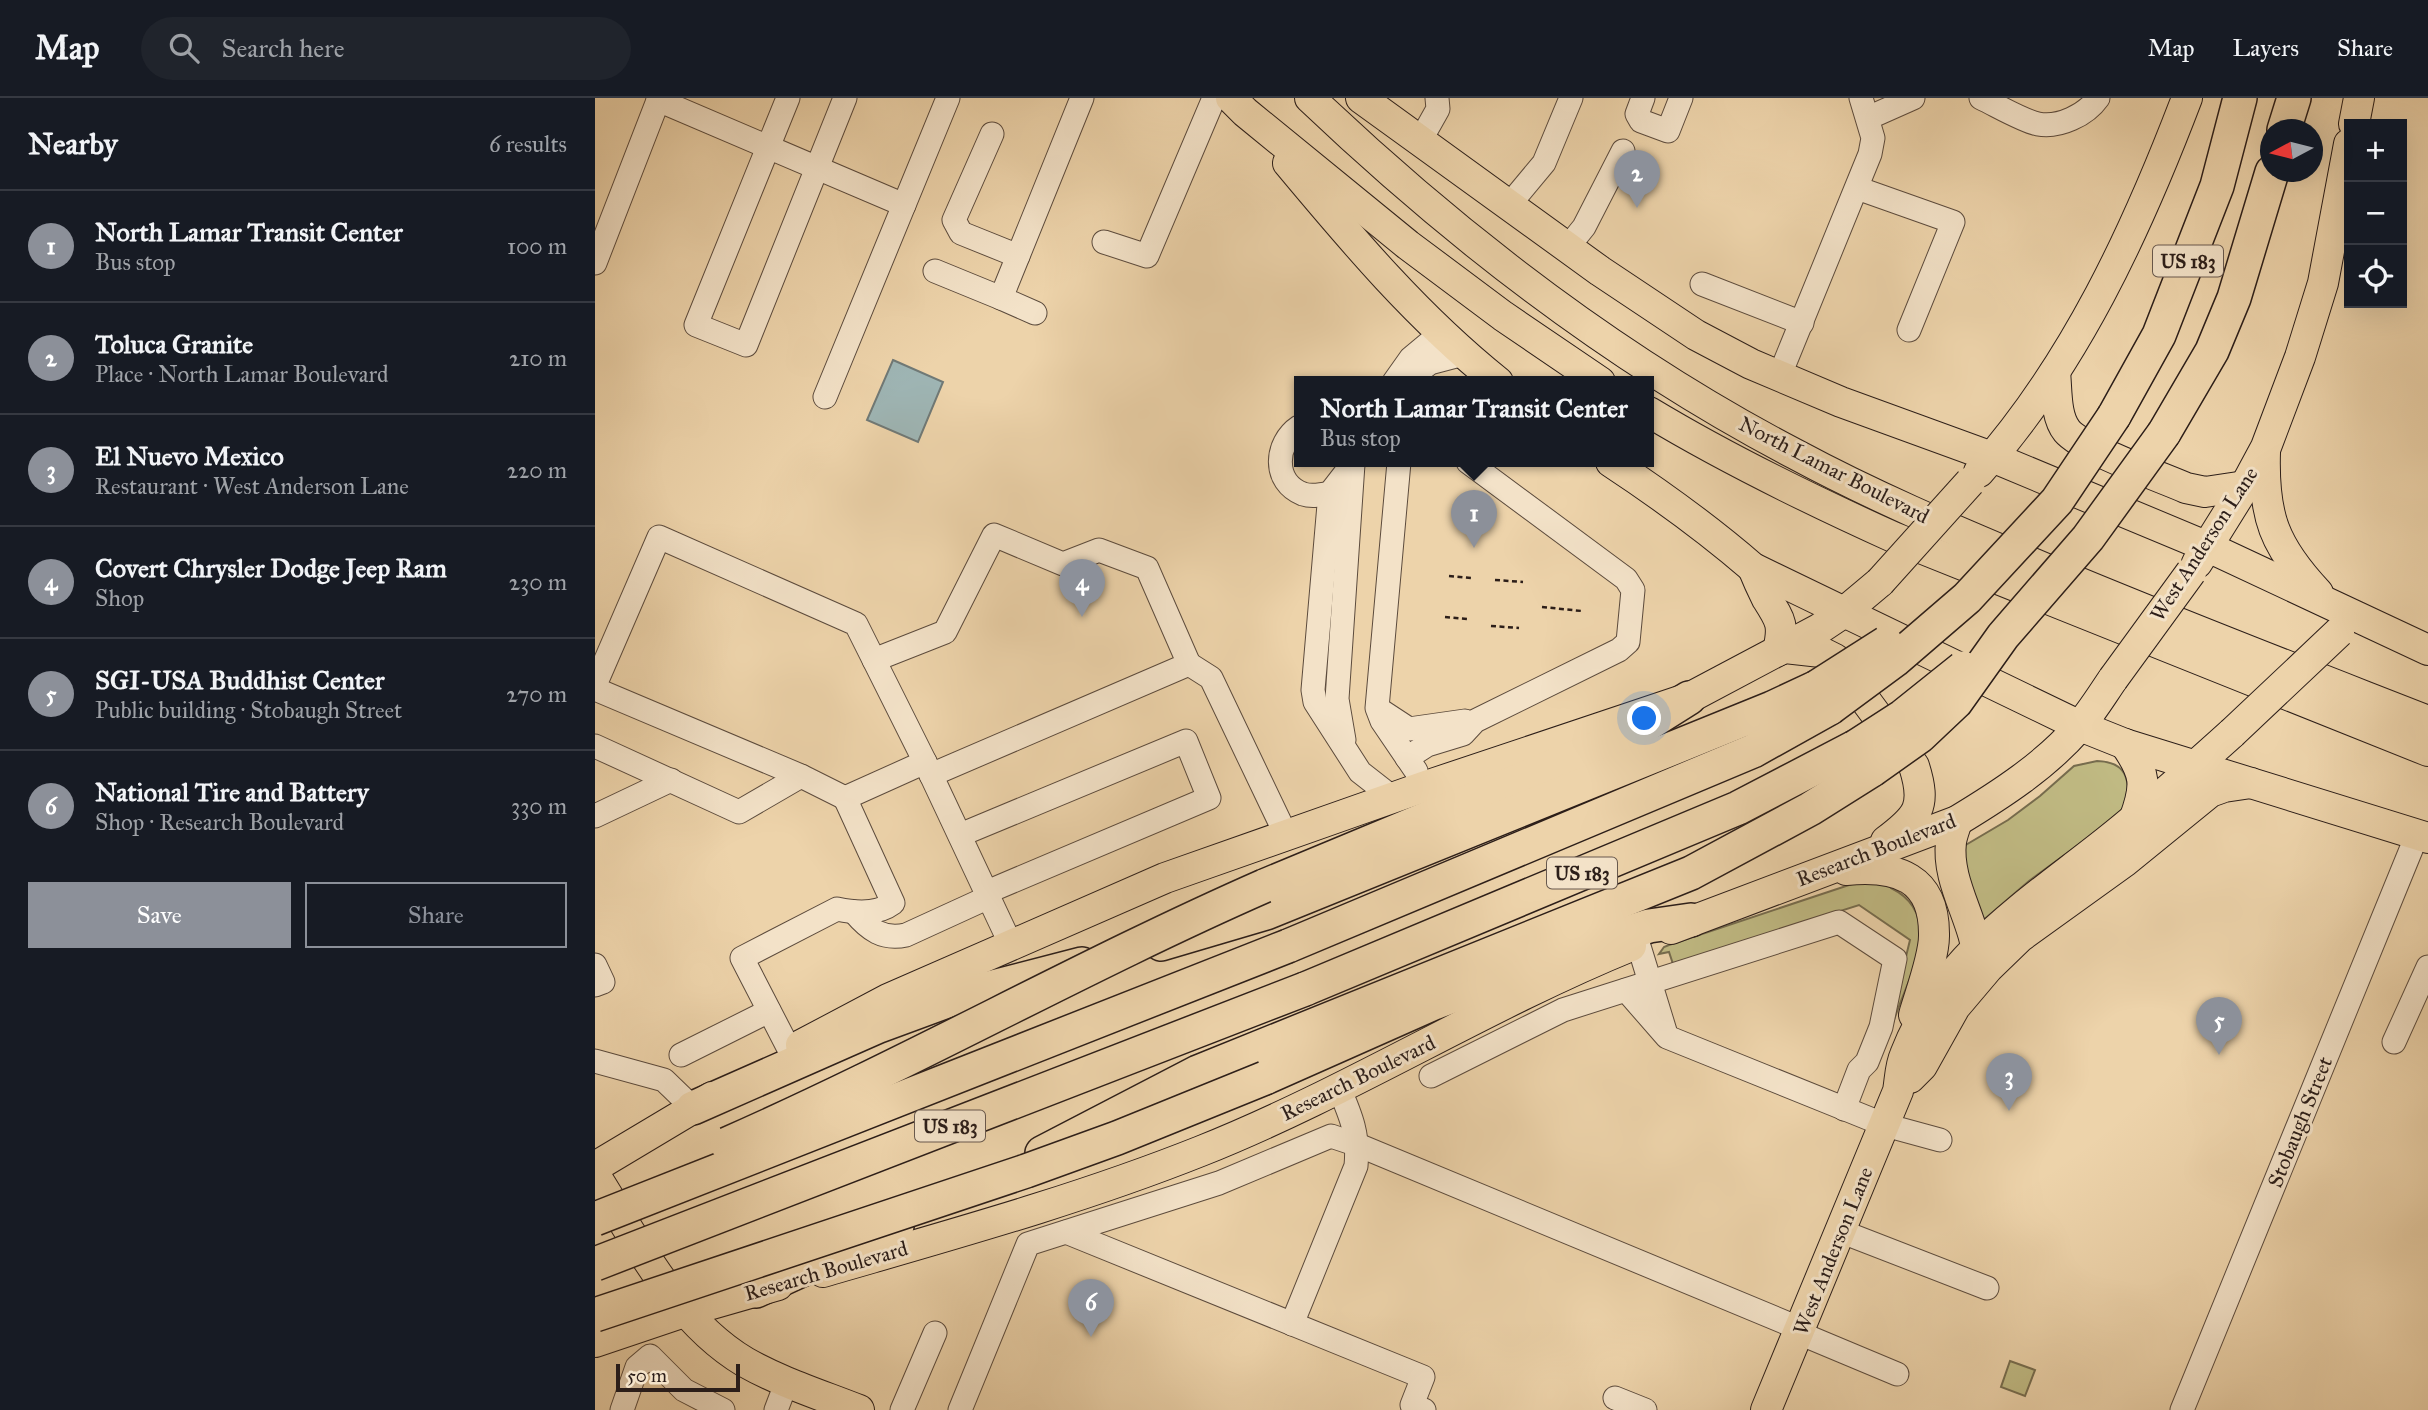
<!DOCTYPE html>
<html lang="en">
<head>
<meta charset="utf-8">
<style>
  :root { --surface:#171b24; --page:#20242c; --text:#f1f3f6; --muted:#9ea1a6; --line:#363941; --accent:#8c9099 }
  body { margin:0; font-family:"IM FELL Great Primer",serif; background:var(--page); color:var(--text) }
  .controls { position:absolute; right:21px; top:21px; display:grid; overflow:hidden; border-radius:0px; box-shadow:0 7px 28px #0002 }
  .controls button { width:63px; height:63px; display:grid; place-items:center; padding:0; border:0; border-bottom:2px solid var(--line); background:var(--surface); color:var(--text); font:35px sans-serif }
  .compass { position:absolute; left:1665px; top:21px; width:63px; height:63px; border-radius:50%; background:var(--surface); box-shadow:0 7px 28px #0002; rotate:263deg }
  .scale { position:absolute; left:21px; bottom:18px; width:124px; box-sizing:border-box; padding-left:7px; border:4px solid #2c1e19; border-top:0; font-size:19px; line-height:24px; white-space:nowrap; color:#2c1e19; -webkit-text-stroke:5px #f3e2c8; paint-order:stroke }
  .you { position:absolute; left:1050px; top:621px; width:24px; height:24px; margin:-18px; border:5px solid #fff; border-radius:50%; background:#1a73e8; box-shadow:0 0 0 10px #1a73e833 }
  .badge { display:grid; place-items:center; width:46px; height:46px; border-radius:50%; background:var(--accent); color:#fff; font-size:23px; font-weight:700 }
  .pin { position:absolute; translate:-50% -58px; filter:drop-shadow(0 2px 4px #0008) }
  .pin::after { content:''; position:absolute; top:37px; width:24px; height:21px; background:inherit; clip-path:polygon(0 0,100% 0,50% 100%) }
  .popup { position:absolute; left:699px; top:278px; width:360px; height:91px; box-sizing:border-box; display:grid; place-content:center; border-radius:0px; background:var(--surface); filter:drop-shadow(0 2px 5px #0005); font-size:23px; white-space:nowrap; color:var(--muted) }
  .popup b { font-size:26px; color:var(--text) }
  .popup::after { content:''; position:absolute; left:50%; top:100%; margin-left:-14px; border:14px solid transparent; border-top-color:var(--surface) }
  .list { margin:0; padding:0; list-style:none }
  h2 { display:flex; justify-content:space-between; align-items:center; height:91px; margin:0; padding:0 28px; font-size:30px }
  h2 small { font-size:23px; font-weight:400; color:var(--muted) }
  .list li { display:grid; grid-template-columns:46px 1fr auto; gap:21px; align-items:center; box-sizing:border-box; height:112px; padding:0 28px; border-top:2px solid var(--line) }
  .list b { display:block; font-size:26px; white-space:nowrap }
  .list p { margin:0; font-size:23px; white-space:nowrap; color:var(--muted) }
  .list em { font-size:23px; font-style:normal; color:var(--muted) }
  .actions { display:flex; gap:14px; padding:21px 28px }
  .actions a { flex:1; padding:16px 0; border:2px solid var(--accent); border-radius:0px; text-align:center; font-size:24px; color:var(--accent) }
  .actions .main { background:var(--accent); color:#fff }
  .icon { flex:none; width:38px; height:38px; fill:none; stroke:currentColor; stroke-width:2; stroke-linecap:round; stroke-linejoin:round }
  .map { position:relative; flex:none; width:1833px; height:1312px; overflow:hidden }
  header { display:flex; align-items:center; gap:42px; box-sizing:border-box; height:98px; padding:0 35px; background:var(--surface); border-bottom:2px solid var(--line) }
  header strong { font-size:33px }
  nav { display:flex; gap:38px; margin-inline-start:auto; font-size:24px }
  .search { width:490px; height:63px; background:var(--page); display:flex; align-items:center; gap:18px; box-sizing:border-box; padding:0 24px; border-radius:38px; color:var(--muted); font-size:26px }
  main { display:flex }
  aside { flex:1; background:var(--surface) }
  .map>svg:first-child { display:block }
</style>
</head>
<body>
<header>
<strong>Map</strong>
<div class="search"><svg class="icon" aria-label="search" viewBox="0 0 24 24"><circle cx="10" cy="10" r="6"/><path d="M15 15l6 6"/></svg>Search here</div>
<nav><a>Map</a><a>Layers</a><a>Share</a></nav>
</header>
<main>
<aside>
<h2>Nearby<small>6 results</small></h2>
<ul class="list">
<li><span class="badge">1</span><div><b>North Lamar Transit Center</b><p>Bus stop</p></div><em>100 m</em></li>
<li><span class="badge">2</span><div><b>Toluca Granite</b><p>Place · North Lamar Boulevard</p></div><em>210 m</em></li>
<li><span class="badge">3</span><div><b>El Nuevo Mexico</b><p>Restaurant · West Anderson Lane</p></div><em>220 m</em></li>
<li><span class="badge">4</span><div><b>Covert Chrysler Dodge Jeep Ram</b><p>Shop</p></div><em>230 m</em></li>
<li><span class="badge">5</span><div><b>SGI-USA Buddhist Center</b><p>Public building · Stobaugh Street</p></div><em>270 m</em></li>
<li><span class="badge">6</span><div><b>National Tire and Battery</b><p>Shop · Research Boulevard</p></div><em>330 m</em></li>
</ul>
<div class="actions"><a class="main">Save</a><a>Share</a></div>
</aside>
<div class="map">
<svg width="1833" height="1312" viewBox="0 0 1833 1312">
  <rect width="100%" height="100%" fill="#edd3aa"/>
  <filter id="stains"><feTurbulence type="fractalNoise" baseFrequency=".00286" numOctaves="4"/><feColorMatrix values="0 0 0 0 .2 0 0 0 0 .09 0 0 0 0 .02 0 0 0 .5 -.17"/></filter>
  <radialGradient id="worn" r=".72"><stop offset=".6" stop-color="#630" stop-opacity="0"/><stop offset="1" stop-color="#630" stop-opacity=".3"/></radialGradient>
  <g fill="#c0ba83" stroke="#766c4e" stroke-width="2">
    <path d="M1502,663C1535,664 1533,684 1534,710L1434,783L1385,825L1369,775V748L1413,722L1445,698L1479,668Z"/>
    <path d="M1266,783L1297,786L1296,790C1353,818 1311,883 1298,925V912L1315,842L1264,807L1078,866L1074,854L1064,856L1069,849L1074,847Z"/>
    <polygon points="1415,1263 1440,1272 1430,1298 1406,1289"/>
  </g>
  <polygon fill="#9eb5b4" stroke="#707976" stroke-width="2" points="298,262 348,284 323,344 272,322"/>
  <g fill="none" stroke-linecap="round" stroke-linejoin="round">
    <g stroke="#5c4b3d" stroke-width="25">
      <g id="minor">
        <polyline points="193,0 101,227 151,247 250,0"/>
        <polyline points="1048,0 1042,16 1046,23 1073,33 1086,0"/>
        <path d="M1386,0C1401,7 1428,23 1443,26C1464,30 1491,17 1503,0"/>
        <polyline points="63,2 309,107"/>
        <polyline points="1273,20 1318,0"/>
        <polyline points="397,36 359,122 366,135 423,158 487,0"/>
        <polyline points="825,43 843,11 842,0"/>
        <polyline points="1262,90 1358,124 1314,232"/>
        <polyline points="914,107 949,65 976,0"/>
        <polyline points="509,144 552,158 619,0"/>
        <polyline points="972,150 989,129 1028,53"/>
        <polyline points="0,165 64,0"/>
        <polyline points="340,173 406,200 423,158"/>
        <polyline points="1107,186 1207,225"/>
        <polyline points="406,200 440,215"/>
        <polyline points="1184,279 1275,56 1278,40 1266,0"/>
        <polyline points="812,282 835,265 869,256"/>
        <polyline points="799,284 816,260 846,235"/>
        <polyline points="230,299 353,0"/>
        <path d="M704,329C680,345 677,384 708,396C717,399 726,397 735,395"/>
        <polyline points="759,364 735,395 718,592 720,604 765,674 797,699"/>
        <polyline points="804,364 782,610 787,623 821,673"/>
        <polyline points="279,562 350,534 399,437 468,466 504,452 552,470 594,566 336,677"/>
        <polyline points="594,566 616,580 691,737"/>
        <polyline points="0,587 64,439 261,526 330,664 416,847"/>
        <polyline points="0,591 206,678 250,700 330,664"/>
        <polyline points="785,612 814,631 870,623"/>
        <polyline points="749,642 742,601 758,366"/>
        <polyline points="0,648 144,714 206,678"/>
        <polyline points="812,660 832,647 868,636 880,623 1024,552 1033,544 1038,492 1031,481 873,364"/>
        <polyline points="0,718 76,682"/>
        <polyline points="365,737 591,643 614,700 392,794"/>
        <path d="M259,814C274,832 288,842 311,837L394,799"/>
        <polyline points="1043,845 1070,933"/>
        <polyline points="0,867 8,884 0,887"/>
        <polyline points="1031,892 1072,939 1290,1027 1345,1042"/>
        <polyline points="1799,944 1833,869"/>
        <path d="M195,953L147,860L242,811C261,815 282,817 298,805L250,700"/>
        <polyline points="86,957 174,913"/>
        <polyline points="0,963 69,982 98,1010"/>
        <polyline points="836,978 968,912 1244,824 1300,861 1286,929 1272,964 1264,972 1249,1011"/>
        <polyline points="1245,1133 1392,1190"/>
        <polyline points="471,1134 828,1279 817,1307 829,1312"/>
        <path d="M697,1226L761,1068C764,1037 756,1018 744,990"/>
        <polyline points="1204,1235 1302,1276"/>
        <polyline points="1020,1300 1050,1312"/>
        <polyline points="27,1312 42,1269 55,1258 89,1292 128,1312"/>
        <polyline points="181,1312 192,1283"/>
        <polyline points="307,1312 340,1235"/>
        <polyline points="365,1312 433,1146 624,1085 736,1038 763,1047 1206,1231"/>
        <polyline points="1587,1312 1822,737"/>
      </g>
    </g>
    <g stroke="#2c1e19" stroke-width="32">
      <g id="major">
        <polyline points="636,0 650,14 813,147 908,218 1005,284"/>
        <path d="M715,0C860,138 1022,263 1200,356C1276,397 1356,431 1435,464C1567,520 1700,571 1833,623"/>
        <polyline points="766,0 1005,173 1101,237 1156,266 1246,304 1397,359 1613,449 1833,552"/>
        <polyline points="1759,26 1764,0"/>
        <path d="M693,65C758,143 823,220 903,284"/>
        <path d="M1460,274C1462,292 1460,318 1472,333C1487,351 1566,379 1591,390L1610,394L1650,388"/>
        <path d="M1054,314C1132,361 1214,401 1298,439L1833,653"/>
        <path d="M1670,354C1668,418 1679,448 1723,495"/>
        <path d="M1016,364C1066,397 1113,431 1158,470L1485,628L1530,646L1833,740"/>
        <path d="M1384,374C1480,266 1541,134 1592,0"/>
        <polyline points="1602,465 1650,388 1671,349 1705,259 1728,185 1754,46"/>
        <path d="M1158,470C1162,480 1167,491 1172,501C1186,523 1189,527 1183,553"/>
        <path d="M1190,550L1226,554L1240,561L1319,668C1332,709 1323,719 1291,743"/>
        <path d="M1530,646C1551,676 1552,687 1539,722"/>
        <path d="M1362,723C1360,730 1357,737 1356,744C1351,785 1381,823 1383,863"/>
        <path d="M1251,772C1302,767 1340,779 1339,838C1339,859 1325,896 1319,917"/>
        <path d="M1076,831L1362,723C1405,697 1450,668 1483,630C1496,615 1507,597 1518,581"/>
        <polyline points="206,947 293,901 570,780 831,688 1094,600 1224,531 1248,515 1285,484"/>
        <polyline points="1315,980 1327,968 1360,909 1393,870 1425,839 1529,764 1615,694 1629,689 1656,685"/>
        <polyline points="0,1069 117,999"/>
        <path d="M0,1077C41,1142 81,1223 150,1264C185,1284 226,1297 264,1312"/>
        <path d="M228,1174C355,1137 483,1102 606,1053C754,994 889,908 1036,848"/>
        <polyline points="0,1244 92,1213 183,1187"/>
        <path d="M1171,1312L1303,993C1305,982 1305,968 1310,957C1348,858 1433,806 1512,743C1555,709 1596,672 1637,635"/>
      </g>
    </g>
    <g stroke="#2c1e19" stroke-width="36">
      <g id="highway">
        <polyline points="1689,32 1699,0"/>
        <polyline points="1519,318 1564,237 1622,88 1645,0"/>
        <polyline points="1569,335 1617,253 1639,200 1677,74"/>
        <polyline points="669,788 1040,634 1094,600"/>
        <polyline points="566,846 671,815 1177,610 1222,589"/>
        <polyline points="693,848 1158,653 1235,610"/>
        <polyline points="710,891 1143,710 1260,649"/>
        <polyline points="670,980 839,905 976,853 1054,828 1096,822"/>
        <polyline points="98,1010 284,928 371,896 487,866"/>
        <polyline points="447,1055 603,974 1096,775 1215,711 1277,672"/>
        <polyline points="161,1193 302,1128"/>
      </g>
    </g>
    <g stroke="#2c1e19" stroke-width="2.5" stroke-dasharray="5 3.5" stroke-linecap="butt">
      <polyline points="854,478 876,480"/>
      <polyline points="900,482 928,484"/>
      <polyline points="947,509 987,513"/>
      <polyline points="850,519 873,521"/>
      <polyline points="896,528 924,530"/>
    </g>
    <use href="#minor" stroke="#f3e2c8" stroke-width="23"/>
    <use href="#major" stroke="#edd3aa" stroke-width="30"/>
    <use href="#highway" stroke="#edd3aa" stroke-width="33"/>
    <g stroke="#2c1e19" stroke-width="32" stroke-linecap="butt">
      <g id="major-bridge">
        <polyline points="1285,484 1375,384"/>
        <polyline points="1518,581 1596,474"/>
        <polyline points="1637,635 1744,534"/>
      </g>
    </g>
    <g stroke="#2c1e19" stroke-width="36" stroke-linecap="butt">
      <g id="highway-bridge">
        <polyline points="1222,589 1291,545"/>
        <polyline points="1235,610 1300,562 1372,500 1462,403 1519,318"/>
        <polyline points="1260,649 1308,618 1368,570"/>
        <polyline points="1277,672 1325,638 1361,604 1408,538 1493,440 1569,335"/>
        <path d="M132,1046C314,966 487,868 669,788"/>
        <polyline points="0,1121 693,848"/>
        <polyline points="0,1166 710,891"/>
        <polyline points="0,1217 431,1073 522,1040 670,980"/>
      </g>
    </g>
    <use href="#major-bridge" stroke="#edd3aa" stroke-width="30"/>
    <use href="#highway-bridge" stroke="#edd3aa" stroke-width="33"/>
  </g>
  <g text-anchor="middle" stroke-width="6" stroke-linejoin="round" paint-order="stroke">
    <g fill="#f3e2c8" stroke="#68594e" stroke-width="2">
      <rect x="1558" y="147.5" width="70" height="31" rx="5"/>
      <rect x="952" y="759.5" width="70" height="31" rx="5"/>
      <rect x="320" y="1012.5" width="70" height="31" rx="5"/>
    </g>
    <g font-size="19" font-weight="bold" fill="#2c1e19">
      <text x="1593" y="170">US 183</text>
      <text x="987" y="782">US 183</text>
      <text x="355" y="1035">US 183</text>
    </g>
    <g font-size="21" fill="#2c1e19" stroke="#f3e2c8">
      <text transform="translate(1239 372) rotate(27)" y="7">North Lamar Boulevard</text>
      <text transform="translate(1609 446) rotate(-57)" y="7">West Anderson Lane</text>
      <text transform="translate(1281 752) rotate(-21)" y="7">Research Boulevard</text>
      <text transform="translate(763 980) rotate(-26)" y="7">Research Boulevard</text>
      <text transform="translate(1705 1024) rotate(-68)" y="7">Stobaugh Street</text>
      <text transform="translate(1238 1153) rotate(-68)" y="7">West Anderson Lane</text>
      <text transform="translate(231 1173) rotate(-16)" y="7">Research Boulevard</text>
    </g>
  </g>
  <rect width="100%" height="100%" filter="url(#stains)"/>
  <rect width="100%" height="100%" fill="url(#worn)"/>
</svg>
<div class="controls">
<button>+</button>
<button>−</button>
<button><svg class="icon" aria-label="locate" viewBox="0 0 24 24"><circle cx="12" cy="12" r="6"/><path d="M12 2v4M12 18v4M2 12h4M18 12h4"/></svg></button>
</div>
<svg class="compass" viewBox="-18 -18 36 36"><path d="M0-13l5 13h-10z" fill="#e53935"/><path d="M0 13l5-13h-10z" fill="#9ea1a6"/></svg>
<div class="scale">50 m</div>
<div class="you"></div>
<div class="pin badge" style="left:879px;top:450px">1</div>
<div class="popup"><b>North Lamar Transit Center</b>Bus stop</div>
<div class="pin badge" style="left:1042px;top:110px">2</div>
<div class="pin badge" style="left:1414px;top:1013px">3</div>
<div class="pin badge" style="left:487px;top:519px">4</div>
<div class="pin badge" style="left:1624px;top:957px">5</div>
<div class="pin badge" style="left:496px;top:1239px">6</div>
</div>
</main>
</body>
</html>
